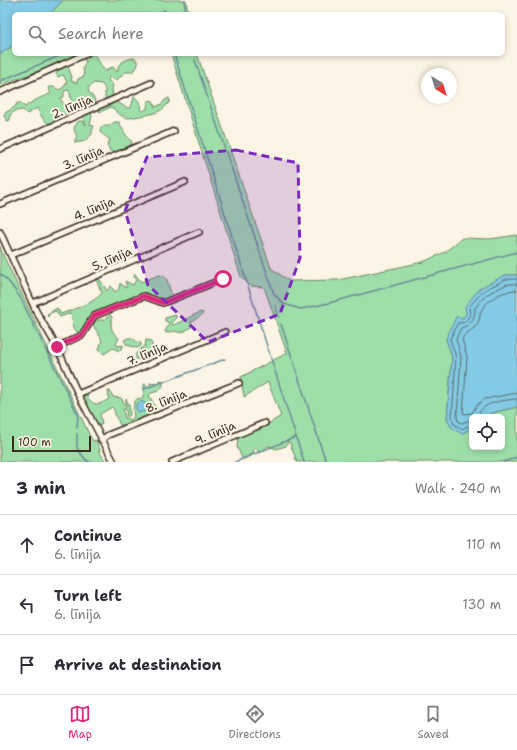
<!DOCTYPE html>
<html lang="en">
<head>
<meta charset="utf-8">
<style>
  :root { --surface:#fff; --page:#f7f7f7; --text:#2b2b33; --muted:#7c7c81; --line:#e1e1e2; --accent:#db2777 }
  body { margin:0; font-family:"Shantell Sans",sans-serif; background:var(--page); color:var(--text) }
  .controls { position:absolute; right:12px; bottom:12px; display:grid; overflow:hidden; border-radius:6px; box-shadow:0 2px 6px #0003 }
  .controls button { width:36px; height:36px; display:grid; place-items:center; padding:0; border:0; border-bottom:1px solid var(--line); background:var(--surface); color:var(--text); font:20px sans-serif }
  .compass { position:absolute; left:421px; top:68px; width:36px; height:36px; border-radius:50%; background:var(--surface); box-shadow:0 2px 6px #0003; rotate:142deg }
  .scale { position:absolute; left:12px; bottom:10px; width:79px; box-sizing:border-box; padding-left:4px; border:2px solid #3b2a1e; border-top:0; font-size:11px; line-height:14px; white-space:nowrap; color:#3b2a1e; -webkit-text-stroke:3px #fcf5e5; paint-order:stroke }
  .stop { position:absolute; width:12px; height:12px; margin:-9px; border:3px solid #db2777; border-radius:50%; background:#fff }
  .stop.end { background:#db2777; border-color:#fff; box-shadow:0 1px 4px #0008 }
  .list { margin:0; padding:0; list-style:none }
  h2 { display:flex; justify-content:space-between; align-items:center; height:52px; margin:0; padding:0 16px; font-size:17px }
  h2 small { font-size:13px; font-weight:400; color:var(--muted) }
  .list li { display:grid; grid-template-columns:26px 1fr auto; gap:12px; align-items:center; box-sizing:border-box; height:60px; padding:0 16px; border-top:1px solid var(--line) }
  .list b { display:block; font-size:15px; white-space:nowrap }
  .list p { margin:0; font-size:13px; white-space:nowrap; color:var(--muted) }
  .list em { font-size:13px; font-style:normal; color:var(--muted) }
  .icon { flex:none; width:22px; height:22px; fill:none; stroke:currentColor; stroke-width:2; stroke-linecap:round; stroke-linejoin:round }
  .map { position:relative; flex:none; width:517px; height:462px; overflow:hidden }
  .search { position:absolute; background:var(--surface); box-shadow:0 2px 6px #0003; left:12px; right:12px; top:12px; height:44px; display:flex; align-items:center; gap:10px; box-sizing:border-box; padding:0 14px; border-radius:6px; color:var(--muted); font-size:15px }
  .sheet { height:232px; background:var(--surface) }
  nav { display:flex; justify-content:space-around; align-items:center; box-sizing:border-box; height:56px; border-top:1px solid var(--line); background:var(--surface); font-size:11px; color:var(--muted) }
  nav a { display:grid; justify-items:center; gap:2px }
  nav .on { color:var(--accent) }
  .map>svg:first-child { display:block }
</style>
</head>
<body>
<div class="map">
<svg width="517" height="462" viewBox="0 0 517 462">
  <rect width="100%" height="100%" fill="#fcf5e5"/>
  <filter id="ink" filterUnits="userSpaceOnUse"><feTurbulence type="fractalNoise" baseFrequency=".025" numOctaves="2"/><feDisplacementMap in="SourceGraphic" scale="8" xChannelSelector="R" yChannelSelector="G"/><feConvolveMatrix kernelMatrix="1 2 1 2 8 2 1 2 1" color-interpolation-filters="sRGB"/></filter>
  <g filter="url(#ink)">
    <g fill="#9edfa9" stroke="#6c8464" fill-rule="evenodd">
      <polygon points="63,0 186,0 188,14 50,14"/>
      <polygon points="14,45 14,54 86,54 0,85 0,54"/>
      <path d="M93,54C98,57 100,66 106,72L107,71V69L113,67L117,72L118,70V66C122,61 129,58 135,58L138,63L137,67L132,72H125L117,80L112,79L110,76L109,77L108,80L113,85L112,89L113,95L106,100L105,98V89L102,84L94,83L88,88L89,92L95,100L93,106L88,103L86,107L81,108L78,101C74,108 74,113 64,114C51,131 44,123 37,108L27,114L23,110L15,111L10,115V120L7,121L4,116L5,113L15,107L17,103H21L25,107C31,102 41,97 50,94L51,93L48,88L49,87H54L59,90L64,87L67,82L64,76L62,75L58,77L56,74L59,69L67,66L68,67L72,77L71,81L77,83L78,79L84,76L83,68L86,62L84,59L85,58ZM69,90L72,101L69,106L66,107L60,98L64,97V91Z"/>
      <path d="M171,54H197L271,268L289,281L338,280L423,262L445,252L462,238L490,239L517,235V275H505L466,314L446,339L452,357L447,418L462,434L472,427V447H502V417H485L491,413L517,407V462H297L290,443L288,442L286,446L276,449C263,443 269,448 259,453L258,452L257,448H254V453L249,455L245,459L242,458L237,447L238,437L254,430L257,431L281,416L268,382L244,397L241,377L287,353L264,287L251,286L241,277Z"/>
      <path d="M134,97H135L140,103L141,111H143L147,109L148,102L150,100L153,101L155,107L162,104L165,100L169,98L170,101C162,113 152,114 140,116C134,117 130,119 124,117C119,115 116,110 111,107L100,112L99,111L100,108L114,101C121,103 124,108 131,108Z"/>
      <path d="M91,113L92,116L90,125L94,126L92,131V134L85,141L75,143V140L77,136C73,129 73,127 79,121H82L85,125H86L83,117L84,114Z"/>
      <polygon points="115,122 119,122 125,134 132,142 131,145 119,152 114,153 110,151 107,145 110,140 100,132 100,129 103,126 109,126"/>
      <polygon points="0,246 2,253 91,438 93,441 96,440 100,450 99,451 106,462 0,462"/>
      <path d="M135,274L141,282L159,275L164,276L167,280L172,296C160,306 155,294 143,294C137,295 132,299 126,302C123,303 120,303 117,304C110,306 98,312 92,316C87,320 83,329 80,334C72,330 73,321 71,313L60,317L56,311L50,313L48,317L47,314L57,308L61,314C73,309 95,303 102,293L96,280L97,279L100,280L107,291L111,286L115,292L119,289L120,283L126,288L127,287L125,281L133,285L136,280L134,276Z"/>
      <polygon points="200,312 203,313 203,314 190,323 191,327 182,333 174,331 166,333 165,331 169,325 168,322 165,321 165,318 176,315 176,318 171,323 174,325"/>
      <path d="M110,315L112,317C110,327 111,332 119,338L116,344L117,346L123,345V347L119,351L113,348L104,354L99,349L102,340L93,325L96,320H104Z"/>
      <polygon points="128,338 133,338 136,342 141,343 141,346 137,348 127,345 124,340"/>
      <polygon points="146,340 149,340 152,344 151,355 146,360 136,359 136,353 145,346"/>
      <path d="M159,380L163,381C164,389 158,392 151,393L149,395L156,408V412C149,417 128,426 120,425C118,420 114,414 114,409L112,407L100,414L102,424L98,427L91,412L83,399L84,395L90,391L87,397C95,407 99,405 109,399L108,391H110L113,397L121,398L126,406V399L129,405L130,415L127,417L126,409H123L125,418L130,420L134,417C133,409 132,403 138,398L141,399L144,394V384L150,387V383L158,384Z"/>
    </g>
    <g fill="#83cae4" stroke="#668a95">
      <polygon points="0,0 63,0 50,14 14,14 14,45 0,54"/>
      <polygon points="505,275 517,275 517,407 491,413 485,417 472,417 472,427 462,434 451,427 447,418 452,357 446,339 456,317 463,318 466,314 465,306 480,288"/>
      <polygon points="141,401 145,403 147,409 145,411 139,413 136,409 136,405"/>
    </g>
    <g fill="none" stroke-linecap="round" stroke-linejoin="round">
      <g stroke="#586a6d" stroke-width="1">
        <path d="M517,290C505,290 489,298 482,309C479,314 481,319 476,326C471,332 466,331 462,339L467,357L463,413L465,414L472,413L477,405L485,399L517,393"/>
        <path d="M478,417C479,402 505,400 517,399"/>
        <path d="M472,419L462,423L458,421L457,417L461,357L456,339L461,328C471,325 475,319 475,308L486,295L507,284H517"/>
        <polyline points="472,424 462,429 454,424 452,418 456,357 450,339 458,323 465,322 470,315 469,307 483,291 506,279 517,279"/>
      </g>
      <g stroke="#668a95" stroke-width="1.5">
        <polyline points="184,0 186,14"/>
        <polyline points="157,14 165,10"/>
        <polyline points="174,54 304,462"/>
        <polyline points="195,60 274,294 284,304 301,309 329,303 517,252"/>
        <polyline points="0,81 64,54"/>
        <polyline points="0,274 9,282 20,297 78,415 77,428"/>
        <polyline points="275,306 279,317"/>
        <polyline points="281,324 326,462"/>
        <polyline points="144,389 225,359"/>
        <polyline points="77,434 77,448 85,459 90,462"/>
        <polyline points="235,462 296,437"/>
        <polyline points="503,462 517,457"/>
      </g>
      <g stroke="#3b2a1e" stroke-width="8">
        <g id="minor">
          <polyline points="0,92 86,54"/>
          <polyline points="0,149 151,83"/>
          <polyline points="0,204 174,131"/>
          <polyline points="0,232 36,311 57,347 78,394 114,462"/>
          <polyline points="11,255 185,182"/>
          <polyline points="33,303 199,232"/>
          <polyline points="57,347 82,335 94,316 144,296 163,303 223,279"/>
          <polyline points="78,394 225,332"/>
          <polyline points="101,440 108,435 239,383"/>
          <polyline points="172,462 265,423"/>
        </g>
      </g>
      <use href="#minor" stroke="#fcf5e5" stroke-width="5"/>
    </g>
  </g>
  <g fill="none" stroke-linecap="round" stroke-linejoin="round" filter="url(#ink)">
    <polyline stroke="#db2777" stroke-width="5" points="57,347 82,335 94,316 144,296 163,303 223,279"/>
  </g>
  <path fill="#7b2cbf" fill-opacity="0.2" stroke="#7b2cbf" stroke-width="3" stroke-dasharray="8 5" stroke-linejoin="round" d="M236,150L298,163L300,258L280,314L208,342L148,285L125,211L147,157Z"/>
  <g text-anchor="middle" stroke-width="4" stroke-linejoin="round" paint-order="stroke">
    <g font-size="12" fill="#3b2a1e" stroke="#fcf5e5">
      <text transform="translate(72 107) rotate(-23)" y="4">2. līnija</text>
      <text transform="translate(83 158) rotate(-23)" y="4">3. līnija</text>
      <text transform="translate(94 209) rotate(-23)" y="4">4. līnija</text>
      <text transform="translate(112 259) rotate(-23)" y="4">5. līnija</text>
      <text transform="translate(147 354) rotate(-23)" y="4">7. līnija</text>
      <text transform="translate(166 401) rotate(-22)" y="4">8. līnija</text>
      <text transform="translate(215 433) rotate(-23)" y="4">9. līnija</text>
    </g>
  </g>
</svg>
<div class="controls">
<button><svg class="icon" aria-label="locate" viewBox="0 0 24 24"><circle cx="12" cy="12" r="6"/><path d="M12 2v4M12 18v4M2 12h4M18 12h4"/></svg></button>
</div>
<svg class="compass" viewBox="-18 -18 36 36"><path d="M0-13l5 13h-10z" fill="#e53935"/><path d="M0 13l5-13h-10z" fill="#7c7c81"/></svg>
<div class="scale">100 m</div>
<div class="stop" style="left:223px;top:279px"></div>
<div class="stop end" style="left:57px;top:347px"></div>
<div class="search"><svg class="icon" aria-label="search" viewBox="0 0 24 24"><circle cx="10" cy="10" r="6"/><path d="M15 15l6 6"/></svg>Search here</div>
</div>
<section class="sheet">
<h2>3 min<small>Walk · 240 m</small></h2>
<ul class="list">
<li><svg class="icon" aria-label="ahead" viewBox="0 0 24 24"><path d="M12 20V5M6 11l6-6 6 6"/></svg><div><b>Continue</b><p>6. līnija</p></div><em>110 m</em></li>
<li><svg class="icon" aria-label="left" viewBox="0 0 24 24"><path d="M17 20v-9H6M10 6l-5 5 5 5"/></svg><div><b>Turn left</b><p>6. līnija</p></div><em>130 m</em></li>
<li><svg class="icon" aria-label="arrive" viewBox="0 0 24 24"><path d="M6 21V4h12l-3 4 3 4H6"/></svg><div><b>Arrive at destination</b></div></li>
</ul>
</section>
<nav>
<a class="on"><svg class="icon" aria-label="map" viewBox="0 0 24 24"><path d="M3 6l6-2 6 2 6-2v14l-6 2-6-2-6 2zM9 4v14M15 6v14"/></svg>Map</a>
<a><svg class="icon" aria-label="directions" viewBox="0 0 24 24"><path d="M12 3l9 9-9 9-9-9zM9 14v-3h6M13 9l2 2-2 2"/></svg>Directions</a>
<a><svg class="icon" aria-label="saved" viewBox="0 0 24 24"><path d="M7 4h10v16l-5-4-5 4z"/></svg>Saved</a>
</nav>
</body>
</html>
